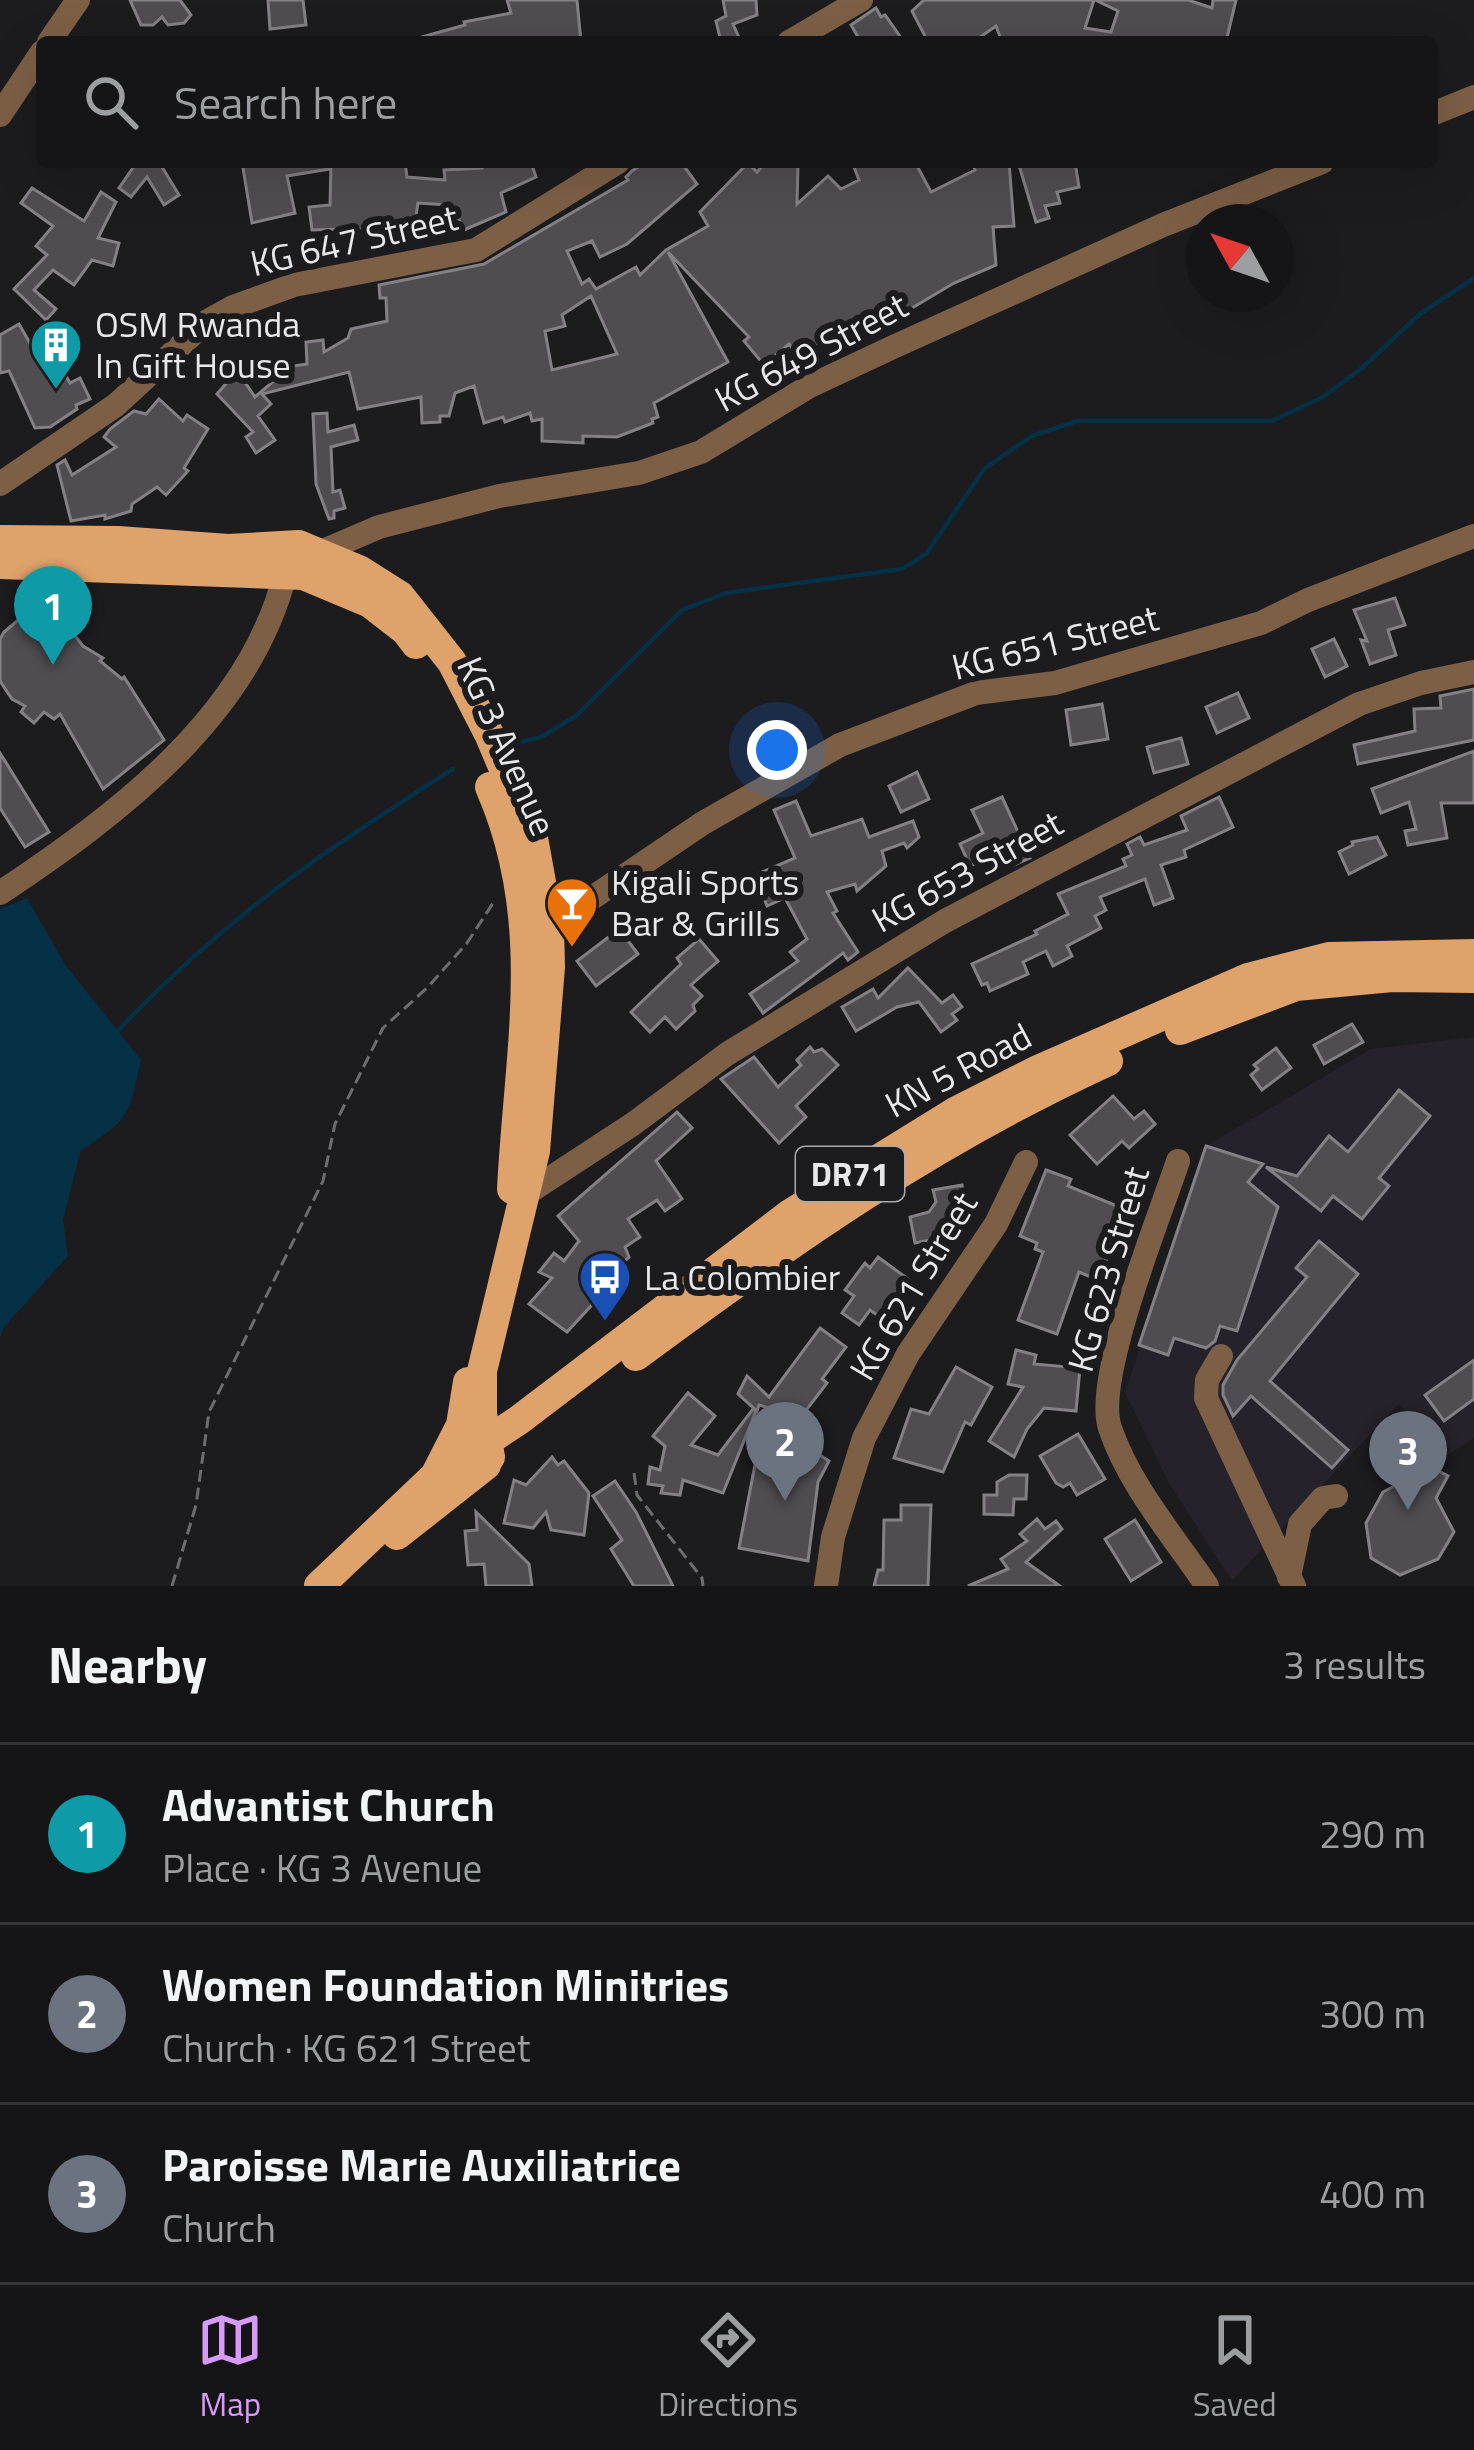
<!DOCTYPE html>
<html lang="en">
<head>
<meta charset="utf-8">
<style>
  :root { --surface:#151416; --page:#222123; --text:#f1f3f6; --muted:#9d9ea1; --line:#343335; --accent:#d89af8 }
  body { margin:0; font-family:"Titillium Web",sans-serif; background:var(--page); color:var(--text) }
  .compass { position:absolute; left:1186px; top:204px; width:108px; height:108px; border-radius:50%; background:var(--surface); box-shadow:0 12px 48px #0002; rotate:310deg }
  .you { position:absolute; left:777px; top:750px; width:42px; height:42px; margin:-30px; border:9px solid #fff; border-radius:50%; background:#1a73e8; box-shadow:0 0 0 18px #1a73e833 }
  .badge { display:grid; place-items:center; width:78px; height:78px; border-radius:50%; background:var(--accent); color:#fff; font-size:39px; font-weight:700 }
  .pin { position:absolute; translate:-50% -99px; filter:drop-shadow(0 3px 6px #0008) }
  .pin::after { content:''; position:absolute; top:63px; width:42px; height:36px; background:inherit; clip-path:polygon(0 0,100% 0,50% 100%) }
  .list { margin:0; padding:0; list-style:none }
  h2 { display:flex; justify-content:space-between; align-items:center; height:156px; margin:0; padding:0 48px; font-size:51px }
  h2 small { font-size:39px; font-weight:400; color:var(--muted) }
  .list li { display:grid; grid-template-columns:78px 1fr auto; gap:36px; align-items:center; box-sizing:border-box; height:180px; padding:0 48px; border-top:3px solid var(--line) }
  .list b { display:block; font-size:45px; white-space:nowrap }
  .list p { margin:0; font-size:39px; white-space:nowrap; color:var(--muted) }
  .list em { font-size:39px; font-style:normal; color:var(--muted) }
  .icon { flex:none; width:66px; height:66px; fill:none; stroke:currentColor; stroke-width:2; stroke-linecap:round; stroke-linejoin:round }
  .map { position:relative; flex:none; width:1474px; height:1586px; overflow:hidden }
  .search { position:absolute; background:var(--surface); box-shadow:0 12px 48px #0002; left:36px; right:36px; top:36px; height:132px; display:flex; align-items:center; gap:30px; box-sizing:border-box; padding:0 42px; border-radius:12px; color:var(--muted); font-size:45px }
  .sheet { height:696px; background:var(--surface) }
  nav { display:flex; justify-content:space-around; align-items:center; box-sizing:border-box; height:168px; border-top:3px solid var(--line); background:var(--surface); font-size:33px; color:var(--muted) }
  nav a { display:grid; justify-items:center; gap:6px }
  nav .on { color:var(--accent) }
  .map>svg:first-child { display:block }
</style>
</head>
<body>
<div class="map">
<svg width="1474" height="1586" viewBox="0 0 1474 1586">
  <rect width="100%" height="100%" fill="#1c1b1e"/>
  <polygon fill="#26222b" points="1474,1037 1474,1438 1446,1456 1399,1404 1232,1581 1169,1483 1125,1393 1206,1146 1371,1049"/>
  <path fill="#053147" d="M27,898L66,966L141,1060C129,1116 130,1119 81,1150L63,1219L68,1256L4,1327L0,1338V909Z"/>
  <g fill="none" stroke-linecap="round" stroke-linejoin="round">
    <g stroke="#053147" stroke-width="4.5">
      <polyline points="517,743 541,737 576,716 682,610 726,593 902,569 926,554 985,468 1032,436 1077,421 1272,421 1323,397 1363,367 1421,313 1474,278"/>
      <path d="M114,1035C220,921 323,851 453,769"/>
    </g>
  </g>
  <g fill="#4f4d51" stroke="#838186" stroke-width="3" fill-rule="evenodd">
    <polygon points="130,0 180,0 191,15 184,23 168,25 162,17 153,25 141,25"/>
    <polygon points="268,0 303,0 306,25 270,29"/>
    <polygon points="507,0 577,0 581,42 419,42 418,38 465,25 464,22 511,13"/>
    <polygon points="723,0 756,0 757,15 733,24 741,42 721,42 716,21 726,16"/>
    <polygon points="924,0 1094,0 1085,28 1111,32 1118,11 1095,0 1188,0 1212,8 1213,0 1236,0 1226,42 1002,42 996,26 973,42 928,42 912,11"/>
    <polygon points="876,8 881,17 885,15 904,42 861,42 851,25"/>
    <polygon points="137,162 159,162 179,195 164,205 147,177 131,197 119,188"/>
    <polygon points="242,162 329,162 330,169 287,176 295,213 252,223"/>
    <polygon points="331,162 405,162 407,177 445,180 444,170 482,168 481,162 531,162 536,177 501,193 506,212 464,230 455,212 450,213 449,205 418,203 414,228 392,224 390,247 369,246 370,228 312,230 309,207 330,205"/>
    <path d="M646,162H681L697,184L627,244L600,257L592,241L567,251L582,284L589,279L596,289L636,267L640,275L666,250L708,226L700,212L748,163L757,172L766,162H793L798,166L797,204L828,176L841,189L859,180L852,162H915L931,192L975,170L972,162H1009L1014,226L993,227L996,265L954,283L897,317L894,312L862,334L860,330L844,341L836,331L798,357L789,344L764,365L744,341L749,337L668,252L728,362L654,403L658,417L652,419L653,423L617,437L583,436V443L542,441V419L532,421L530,413L505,422L503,417L484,423L474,386L455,393L449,416H440V422L422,423L421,397L358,409L349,372L262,394L271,404L258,416L275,440L256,453L246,437L253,432L217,394L237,371L255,397L275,380L273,369L307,364L306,342L323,340L324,352L348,338L351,329L387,321L386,298H380L379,285L484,264L628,180L626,177L632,171ZM591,296L617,354L552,370L545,331L565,326L562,315Z"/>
    <polygon points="1018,162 1075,162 1079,187 1057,192 1060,203 1045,206 1049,218 1036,222"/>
    <polygon points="32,188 84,221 101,192 116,202 98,238 119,243 113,266 92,260 74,285 53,270 34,290 56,309 46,320 14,289 47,255 36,246 53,226 21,203"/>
    <polygon points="19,324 39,359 52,351 70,383 80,378 90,399 76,405 77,409 50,427 35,428 9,371 0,373 0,335"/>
    <polygon points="159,399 183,421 187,415 208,429 184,468 188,471 166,495 157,487 132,504 131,511 105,519 105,515 71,521 57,465 65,460 72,475 116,447 104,437 110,429 134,411 146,414"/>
    <polygon points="327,413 328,432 354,425 358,440 331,447 333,492 340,490 345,508 334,511 334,518 329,519 316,484 313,414"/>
    <polygon points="1395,598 1405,625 1388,630 1396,655 1370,664 1361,640 1367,641 1354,610"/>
    <polygon points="61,607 71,615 68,627 83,646 103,658 100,661 122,679 124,677 164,740 103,789 60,714 54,719 44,712 34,723 21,712 25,706 12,699 0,681 0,639 4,632 23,616 54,641 54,616"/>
    <polygon points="1334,639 1347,666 1325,677 1312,649"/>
    <polygon points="1474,689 1474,740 1358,764 1354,745 1415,731 1414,709 1441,708 1440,696"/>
    <polygon points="1238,693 1249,718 1217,733 1206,707"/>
    <polygon points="1102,704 1108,739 1071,745 1066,710"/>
    <polygon points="1181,738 1188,764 1154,773 1147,747"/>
    <polygon points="1474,751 1474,803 1441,803 1447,838 1408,845 1405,831 1416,829 1409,802 1381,813 1372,789"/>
    <polygon points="0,753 49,832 25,847 0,808"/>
    <polygon points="917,772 929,799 901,812 889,786"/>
    <polygon points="1002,797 1030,858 1014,865 1007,850 970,866 960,844 983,833 972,810"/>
    <polygon points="1219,797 1233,827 1184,850 1186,857 1161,865 1173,898 1154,905 1145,879 1100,897 1106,910 1095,916 1101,928 1067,946 1072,956 1053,966 1046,951 1023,962 1028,974 990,991 987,983 982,985 972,964 1037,934 1035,931 1068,914 1058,894 1126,866 1123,859 1132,855 1127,844 1140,837 1144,845 1187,830 1181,816"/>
    <polygon points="796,801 811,836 862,819 869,837 913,821 919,837 907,848 904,843 882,851 886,866 857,891 855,884 827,892 837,911 833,913 858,952 848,960 843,953 763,1013 750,994 798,961 790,952 807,939 785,898 767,906 755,875 795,858 774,810"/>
    <polygon points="1377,837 1386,855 1349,874 1339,852 1353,845 1352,842"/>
    <polygon points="619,929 638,954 596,986 577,961"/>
    <polygon points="699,939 718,961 691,985 702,996 693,1005 695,1011 676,1029 665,1017 650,1032 631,1012 681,964 677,958"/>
    <polygon points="908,968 942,1003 953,995 962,1007 952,1014 957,1020 941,1032 919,1002 897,1007 856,1031 842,1007 873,989 878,998"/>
    <polygon points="1352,1024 1363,1042 1324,1064 1314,1045"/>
    <polygon points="810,1047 814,1052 822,1049 838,1065 796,1106 806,1117 779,1143 721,1079 754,1057 778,1087 801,1065 797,1060"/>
    <polygon points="1276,1048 1291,1068 1262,1090 1251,1075 1258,1069 1254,1065"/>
    <polygon points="1399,1090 1430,1116 1379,1178 1389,1186 1362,1219 1333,1196 1321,1211 1266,1167 1297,1176 1329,1136 1348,1152"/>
    <polygon points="1113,1096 1134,1119 1144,1111 1155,1124 1129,1148 1122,1141 1097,1164 1070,1135"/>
    <polygon points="677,1112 692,1128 656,1161 682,1199 665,1211 657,1200 628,1219 640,1237 625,1247 629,1257 602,1282 601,1295 567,1332 529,1304 552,1278 539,1272 554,1253 564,1261 579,1241 558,1216"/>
    <polygon points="1206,1146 1263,1164 1248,1182 1278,1207 1237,1331 1220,1326 1215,1341 1206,1348 1174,1338 1168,1355 1139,1345"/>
    <polygon points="1046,1170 1071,1179 1068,1186 1127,1210 1098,1280 1079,1272 1057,1334 1018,1320 1043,1252 1035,1249 1037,1243 1020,1236"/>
    <polygon points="962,1185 965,1212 956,1214 948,1226 950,1236 915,1243 910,1217 929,1212 936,1202 933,1190"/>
    <polygon points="1319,1241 1358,1274 1270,1381 1348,1450 1332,1468 1251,1396 1233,1416 1223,1395 1223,1385 1237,1360 1307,1277 1296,1268"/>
    <polygon points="878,1257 908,1279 892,1299 897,1302 884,1320 870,1310 859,1325 842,1313 854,1296 845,1290 865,1263 870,1268"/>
    <polygon points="820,1328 846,1347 822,1379 827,1383 797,1422 801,1426 792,1437 829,1461 818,1482 808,1561 739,1548 766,1407 759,1405 757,1411 738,1394 747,1376 769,1397"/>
    <polygon points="1016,1350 1036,1355 1034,1364 1080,1368 1076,1411 1044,1408 1027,1429 1014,1457 989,1441 1023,1387 1008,1384"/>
    <polygon points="1474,1360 1474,1399 1444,1421 1425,1395"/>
    <polygon points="956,1367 992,1387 971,1425 965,1422 943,1472 894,1458 911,1409 929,1414"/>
    <polygon points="688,1393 715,1416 691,1445 718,1455 753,1409 756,1411 723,1493 683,1480 680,1495 661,1493 663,1486 648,1484 650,1467 660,1470 665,1446 653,1436"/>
    <polygon points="1078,1434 1105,1479 1077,1495 1070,1483 1063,1487 1056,1483 1040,1456"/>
    <polygon points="552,1457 558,1465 564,1461 589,1493 584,1535 551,1530 546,1512 533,1528 504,1523 514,1480 526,1485"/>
    <polygon points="1415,1459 1448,1476 1436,1498 1454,1532 1438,1559 1400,1575 1371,1558 1366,1523 1383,1492 1404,1481"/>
    <polygon points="1009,1475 1027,1475 1026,1499 1014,1499 1013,1515 984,1514 984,1495 997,1495 997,1482"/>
    <polygon points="615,1481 636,1512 673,1586 634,1586 611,1549 622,1540 593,1496"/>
    <polygon points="901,1505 931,1505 928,1586 874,1586 878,1570 883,1570 884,1520 901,1520"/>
    <polygon points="476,1512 529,1564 532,1586 486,1586 484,1564 468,1565 465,1531 477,1530"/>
    <polygon points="1037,1519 1045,1529 1056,1521 1062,1529 1026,1562 1060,1586 968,1586 1008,1569 1001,1559 1027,1541 1020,1534"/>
    <polygon points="1135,1520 1161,1562 1131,1581 1105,1539"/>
  </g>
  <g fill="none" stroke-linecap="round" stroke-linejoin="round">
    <g stroke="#6d6c6f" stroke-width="3" stroke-dasharray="12 6" stroke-linecap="butt">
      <polyline points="634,1473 637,1495 702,1578 703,1586"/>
      <polyline points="172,1586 196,1505 209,1412 323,1181 335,1124 383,1028 428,987 467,943 495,900"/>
    </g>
    <g stroke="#7c5f45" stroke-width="24">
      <polyline points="49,42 78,0"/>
      <polyline points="789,42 861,0"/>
      <polyline points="1432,114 1474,97"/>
      <polyline points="0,115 42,52"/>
      <polyline points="0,484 116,405 206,322 233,307 294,285 476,250 618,162"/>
      <polyline points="316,554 379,527 499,496 639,473 701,452 808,387 891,348 1163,225 1322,162"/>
      <path d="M0,893C116,816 250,716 285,574"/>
      <polyline points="549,927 703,823 840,745 976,693 1055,683 1261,623 1308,600 1474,536"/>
      <path d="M1178,1161C1160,1216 1093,1379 1110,1428C1129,1485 1174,1537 1207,1586"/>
      <polyline points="526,1194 633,1124 727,1054 945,921 1359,704 1421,683 1474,672"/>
      <polyline points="1221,1356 1207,1380 1206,1398 1294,1586"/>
      <polyline points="1289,1577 1300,1524 1323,1498 1336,1496"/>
      <polyline points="826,1586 833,1537 864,1438 908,1354 996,1224 1026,1162"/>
    </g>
    <g stroke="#dfa26a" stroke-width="30">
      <polyline points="0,540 118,541 228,549 299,545 359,570 400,596 452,662 490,736 533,838 549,927 550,967 535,1151 482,1371 482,1414 490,1457"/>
      <polyline points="0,564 303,575 370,603 406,631 416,644"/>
      <path d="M490,787C549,921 519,1050 512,1189"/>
      <polyline points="1180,1030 1296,986 1392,977 1474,978"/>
      <path d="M636,1356C791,1241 932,1142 1108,1061"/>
      <polyline points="437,1472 461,1425 468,1382"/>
      <polyline points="397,1535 486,1465"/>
      <polyline points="319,1586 435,1476 519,1420 790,1214 955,1112 1038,1070 1248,978 1329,957 1474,954"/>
    </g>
  </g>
  <defs>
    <g id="building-pin" transform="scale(2.7)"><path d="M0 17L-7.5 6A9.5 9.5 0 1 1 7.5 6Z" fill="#0f9aa8" stroke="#1c1b1e"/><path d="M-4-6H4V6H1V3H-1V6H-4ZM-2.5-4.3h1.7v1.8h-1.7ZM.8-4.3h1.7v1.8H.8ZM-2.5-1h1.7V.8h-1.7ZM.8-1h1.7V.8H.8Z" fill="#fff"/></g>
    <g id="bar-pin" transform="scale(2.7)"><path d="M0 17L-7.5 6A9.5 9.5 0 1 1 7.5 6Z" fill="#e8710a" stroke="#1c1b1e"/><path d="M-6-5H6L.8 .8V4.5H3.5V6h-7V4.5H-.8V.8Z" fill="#fff"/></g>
    <g id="bus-pin" transform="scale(2.7)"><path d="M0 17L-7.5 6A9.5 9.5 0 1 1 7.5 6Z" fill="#1a4fb4" stroke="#1c1b1e"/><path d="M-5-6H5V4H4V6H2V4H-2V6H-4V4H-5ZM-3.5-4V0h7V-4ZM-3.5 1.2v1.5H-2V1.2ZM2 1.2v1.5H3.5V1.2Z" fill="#fff"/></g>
  </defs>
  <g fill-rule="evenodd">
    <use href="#building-pin" x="56" y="345"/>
    <use href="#bar-pin" x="572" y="903"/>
    <use href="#bus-pin" x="605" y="1277"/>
  </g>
  <g text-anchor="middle" stroke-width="12" stroke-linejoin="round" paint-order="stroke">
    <rect fill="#1c1b1e" stroke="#abaaac" stroke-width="3" x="796" y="1147" width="108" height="54" rx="9"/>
    <g font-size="33" font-weight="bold" fill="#e8e7e9">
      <text x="850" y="1186">DR71</text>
    </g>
    <g font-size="36" fill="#e8e7e9" stroke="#1c1b1e">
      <text transform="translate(354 240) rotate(-13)" y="13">KG 647 Street</text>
      <text transform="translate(811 352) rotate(-28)" y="13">KG 649 Street</text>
      <text transform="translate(1055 642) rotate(-14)" y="13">KG 651 Street</text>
      <text transform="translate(507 746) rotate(66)" y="13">KG 3 Avenue</text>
      <text transform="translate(967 871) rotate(-29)" y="13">KG 653 Street</text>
      <text transform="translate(958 1070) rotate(-28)" y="13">KN 5 Road</text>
      <text transform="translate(1108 1269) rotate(-74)" y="13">KG 623 Street</text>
      <text transform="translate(913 1286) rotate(-59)" y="13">KG 621 Street</text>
    </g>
    <g font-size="36" fill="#e8e7e9" stroke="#1c1b1e" text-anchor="start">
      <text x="95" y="337">OSM Rwanda<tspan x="95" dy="41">In Gift House</tspan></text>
      <text x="611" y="895">Kigali Sports<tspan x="611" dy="41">Bar &amp; Grills</tspan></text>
      <text x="644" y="1290">La Colombier</text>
    </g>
  </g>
</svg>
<svg class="compass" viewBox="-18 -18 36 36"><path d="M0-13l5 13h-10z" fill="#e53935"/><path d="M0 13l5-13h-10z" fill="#9d9ea1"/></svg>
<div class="you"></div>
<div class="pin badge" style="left:53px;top:665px;background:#0f9aa8">1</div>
<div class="pin badge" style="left:785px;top:1501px;background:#6b7280">2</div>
<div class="pin badge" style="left:1408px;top:1510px;background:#6b7280">3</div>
<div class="search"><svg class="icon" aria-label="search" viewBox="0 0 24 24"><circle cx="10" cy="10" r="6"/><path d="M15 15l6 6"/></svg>Search here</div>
</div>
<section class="sheet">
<h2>Nearby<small>3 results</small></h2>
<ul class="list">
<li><span class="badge" style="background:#0f9aa8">1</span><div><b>Advantist Church</b><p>Place · KG 3 Avenue</p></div><em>290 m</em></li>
<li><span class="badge" style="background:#6b7280">2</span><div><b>Women Foundation Minitries</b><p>Church · KG 621 Street</p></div><em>300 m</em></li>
<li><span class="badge" style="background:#6b7280">3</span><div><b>Paroisse Marie Auxiliatrice</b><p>Church</p></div><em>400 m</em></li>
</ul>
</section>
<nav>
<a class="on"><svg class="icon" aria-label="map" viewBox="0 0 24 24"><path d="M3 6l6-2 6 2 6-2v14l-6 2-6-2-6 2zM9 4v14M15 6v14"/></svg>Map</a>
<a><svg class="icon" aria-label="directions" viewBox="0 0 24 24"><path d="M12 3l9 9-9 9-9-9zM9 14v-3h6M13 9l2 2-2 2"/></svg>Directions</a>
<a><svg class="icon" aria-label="saved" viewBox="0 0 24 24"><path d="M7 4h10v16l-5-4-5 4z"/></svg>Saved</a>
</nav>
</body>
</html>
